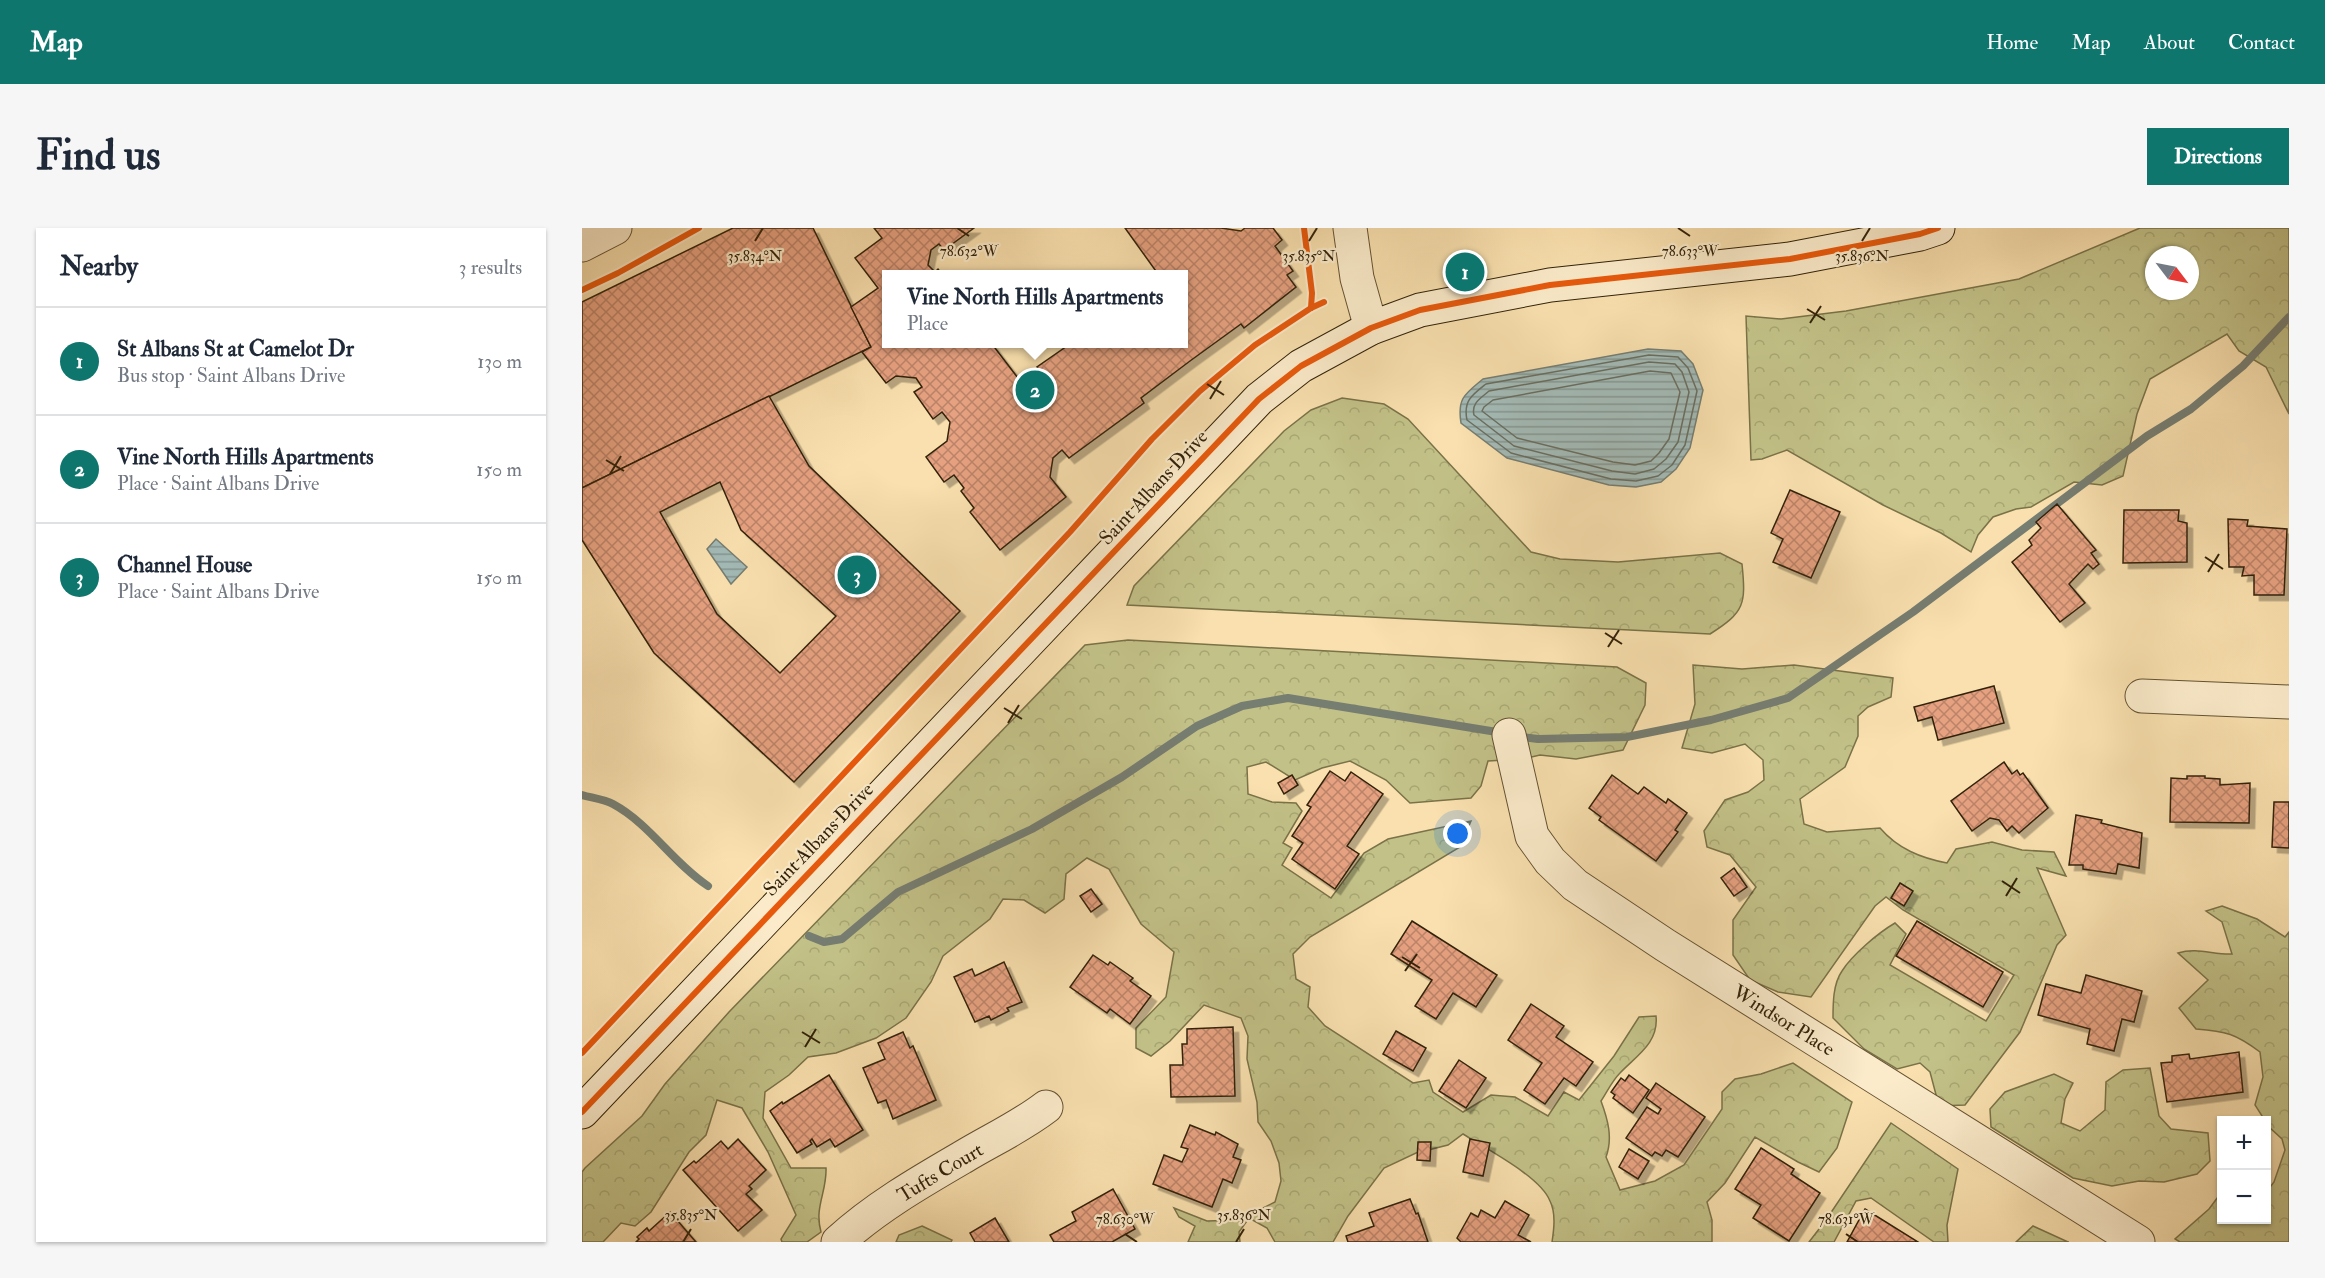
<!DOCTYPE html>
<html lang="en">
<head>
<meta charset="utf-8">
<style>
  :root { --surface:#fff; --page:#f6f6f7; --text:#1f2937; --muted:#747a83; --line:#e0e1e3; --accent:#0f766e }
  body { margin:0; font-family:"IM FELL Double Pica",serif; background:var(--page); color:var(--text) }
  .controls { position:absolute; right:18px; bottom:18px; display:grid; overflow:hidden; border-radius:0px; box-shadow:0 2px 4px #0004 }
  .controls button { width:54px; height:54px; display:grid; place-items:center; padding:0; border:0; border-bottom:2px solid var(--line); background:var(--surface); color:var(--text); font:30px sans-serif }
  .compass { position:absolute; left:1563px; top:18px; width:54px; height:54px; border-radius:50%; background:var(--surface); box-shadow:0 2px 4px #0004; rotate:122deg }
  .you { position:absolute; left:876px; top:606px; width:21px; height:21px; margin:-15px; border:4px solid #fff; border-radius:50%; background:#1a73e8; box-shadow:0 0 0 9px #1a73e833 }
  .badge { display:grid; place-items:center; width:39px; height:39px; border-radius:50%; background:var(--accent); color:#fff; font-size:20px; font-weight:700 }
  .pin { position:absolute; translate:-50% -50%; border:3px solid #fff; box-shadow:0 2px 6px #0006 }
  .popup { position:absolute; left:300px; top:42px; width:306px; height:78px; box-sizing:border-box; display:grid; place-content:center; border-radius:0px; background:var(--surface); filter:drop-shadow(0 2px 4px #0005); font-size:20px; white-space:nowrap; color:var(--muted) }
  .popup b { font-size:22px; color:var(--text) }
  .popup::after { content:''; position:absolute; left:50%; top:100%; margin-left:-12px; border:12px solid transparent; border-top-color:var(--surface) }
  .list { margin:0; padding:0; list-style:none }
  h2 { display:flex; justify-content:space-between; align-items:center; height:78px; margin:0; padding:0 24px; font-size:26px }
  h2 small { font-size:20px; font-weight:400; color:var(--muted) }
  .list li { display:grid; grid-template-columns:39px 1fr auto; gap:18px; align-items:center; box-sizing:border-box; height:108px; padding:0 24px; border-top:2px solid var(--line) }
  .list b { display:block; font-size:22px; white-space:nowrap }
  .list p { margin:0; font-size:20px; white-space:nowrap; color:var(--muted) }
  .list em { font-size:20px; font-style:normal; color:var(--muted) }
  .map { position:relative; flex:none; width:1707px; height:1014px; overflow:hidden; border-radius:0px }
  header { display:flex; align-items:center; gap:36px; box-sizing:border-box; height:84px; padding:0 30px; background:var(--accent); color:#fff }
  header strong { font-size:28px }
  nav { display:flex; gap:33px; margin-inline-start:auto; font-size:21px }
  .intro { display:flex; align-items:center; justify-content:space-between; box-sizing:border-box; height:144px; padding:0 36px }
  h1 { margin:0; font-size:42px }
  .button { padding:15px 27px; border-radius:0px; background:var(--accent); color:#fff; font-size:21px; font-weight:700 }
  main { display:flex; gap:36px; padding:0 36px }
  aside { flex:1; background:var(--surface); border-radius:0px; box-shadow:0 2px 4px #0004 }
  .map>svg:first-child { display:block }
</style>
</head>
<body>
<header>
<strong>Map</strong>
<nav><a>Home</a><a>Map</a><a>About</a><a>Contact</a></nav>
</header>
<div class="intro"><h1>Find us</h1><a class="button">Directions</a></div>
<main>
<aside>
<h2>Nearby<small>3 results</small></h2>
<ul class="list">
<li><span class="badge">1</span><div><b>St Albans St at Camelot Dr</b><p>Bus stop · Saint Albans Drive</p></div><em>130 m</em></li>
<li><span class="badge">2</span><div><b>Vine North Hills Apartments</b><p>Place · Saint Albans Drive</p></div><em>150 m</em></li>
<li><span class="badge">3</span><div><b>Channel House</b><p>Place · Saint Albans Drive</p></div><em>150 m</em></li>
</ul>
</aside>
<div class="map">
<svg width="1707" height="1014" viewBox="0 0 1707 1014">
  <defs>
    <pattern id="forest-crowns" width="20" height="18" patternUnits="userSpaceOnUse" patternTransform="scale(1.5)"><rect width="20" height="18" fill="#c2c187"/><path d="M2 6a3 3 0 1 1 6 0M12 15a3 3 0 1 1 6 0" fill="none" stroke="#a7a673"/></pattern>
    <pattern id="water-rules" width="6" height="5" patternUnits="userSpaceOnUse" patternTransform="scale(1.5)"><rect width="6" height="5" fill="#a3bab6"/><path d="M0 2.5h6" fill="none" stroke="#859792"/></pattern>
    <pattern id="building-cross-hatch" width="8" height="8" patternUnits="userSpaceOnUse" patternTransform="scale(1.5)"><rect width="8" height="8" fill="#e6a180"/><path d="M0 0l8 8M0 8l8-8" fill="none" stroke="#bb8367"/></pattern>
    <filter id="shadow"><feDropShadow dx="5.5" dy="5.5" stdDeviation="0" flood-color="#0004"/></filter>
  </defs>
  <rect width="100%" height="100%" fill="#f9e0ae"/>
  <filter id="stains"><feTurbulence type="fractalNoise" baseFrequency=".00333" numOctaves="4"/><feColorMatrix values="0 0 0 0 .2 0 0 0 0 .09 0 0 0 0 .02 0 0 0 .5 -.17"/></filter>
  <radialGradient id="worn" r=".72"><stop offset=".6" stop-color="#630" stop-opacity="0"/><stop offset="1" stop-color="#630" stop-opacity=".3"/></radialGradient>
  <g fill="url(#forest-crowns)" stroke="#7a7248" stroke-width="1.5" fill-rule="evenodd">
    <path d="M1558,0H1707V186L1684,139L1657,123L1645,106L1568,151L1555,186L1541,248L1520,257L1492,254L1449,279L1434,281L1411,289L1396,307L1389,324L1359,305L1301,277L1205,222L1180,231L1169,232L1164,88L1199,91L1264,83L1437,51ZM1572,27H1608V63H1572Z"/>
    <path d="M760,170L802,176L826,191L949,324L978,331L1036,334L1138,325L1160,336C1164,376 1163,384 1128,406L545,377L552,358L702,203L729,182Z"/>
    <path d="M546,412L1035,439L1064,455L1063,477L1041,522L994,531L958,527L941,531L906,533L899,558L889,570L828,575L804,552L768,533L740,540L713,552L684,534L665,539L666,566L690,574L714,575L720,583L701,615L710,620L700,637L749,670L782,625L806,611L889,593L878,619L728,709L711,726L714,751L728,759L726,779L743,798L831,855L847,852L851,864L881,884L909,867L933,869L966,888L982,864L997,872L1032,828L1057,789L1074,788C1077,815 1054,828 1038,845C1030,853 1025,864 1019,873C1026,892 1031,910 1024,929L1038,962L1073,953L1102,937L1140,881V864L1153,851L1179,846L1211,835L1270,874L1255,920L1237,944L1216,934L1173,909L1143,955L1125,974L1130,992V1014H970C972,1001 974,985 968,973C958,948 904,921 881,906L866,917L834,925L802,940L766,988L751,1014H693L685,1000L667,990L657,1004L658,1014H606L613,998L597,989L592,980L625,993L657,992L693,974L699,953L697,935L689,913L676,894L675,874L665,831L666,808L659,790L622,777L588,813L569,828L554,820V800L584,769L592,724L559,696L527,641L505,630L484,646L482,671L463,685L442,672L421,671L408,691L361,728L349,754L324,790L294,810L254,825L226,829L207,847L183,864L181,890L209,940H244C245,964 232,979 239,1004L225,1014H200L199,1011L214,987L186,924L160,880L135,872L124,907L107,924L69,984L53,998L39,995L21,1014H0V944L3,940L60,888L83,856L147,784L503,417Z"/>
    <path d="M1111,437L1160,441L1212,437L1311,450L1309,469L1286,479L1276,488V508L1263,539L1218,571L1222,596L1245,604L1298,600C1316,621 1339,630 1365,635L1374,621L1410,614L1440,622L1472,624L1484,648L1455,640L1484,707L1475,717L1438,804L1383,877L1357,878L1348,844L1338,835L1315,841L1282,821L1251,790C1251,775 1251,756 1260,743C1270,727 1296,705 1313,695L1324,706L1308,737L1404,793L1432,747L1321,682L1304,669L1293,678L1229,769L1196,764L1168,752L1151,727V692L1174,659L1148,627L1125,619L1122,603L1143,572L1166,564L1182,552L1181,532L1163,516L1130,525L1100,520L1113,476Z"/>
    <path d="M1640,678L1675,691L1703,709L1707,704V1014H1598L1593,1011L1627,981L1639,965L1640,992H1684L1685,963L1692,954L1703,922L1700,911L1687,899L1673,877L1681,849L1678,824C1654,806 1644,803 1614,801L1597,780L1626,752L1596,725C1615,719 1632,727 1650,726L1640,694L1624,683Z"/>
    <polygon points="1568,840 1577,888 1589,901 1626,905 1628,933 1615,946 1582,954 1557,953 1530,958 1491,950 1409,899 1408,881 1423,864 1472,846 1491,855 1483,871 1479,895 1498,903 1523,882 1524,854 1541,842"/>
    <polygon points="1309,895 1376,941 1365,997 1366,1014 1352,1014 1289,970 1274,973 1252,1014 1227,1014 1244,992"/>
    <polygon points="340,998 370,1012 369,1014 314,1014 317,1007"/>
    <polygon points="1451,998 1486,1014 1487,1014 1434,1014"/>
  </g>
  <g fill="url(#water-rules)" stroke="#767d71" stroke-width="1.5">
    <path d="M1066,121L1099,123L1111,136L1121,162L1108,220L1094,241L1079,254L1054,259L1027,257L925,230L879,195C875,170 883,166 901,151Z"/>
    <polygon points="134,311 165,339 149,356 125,321"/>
  </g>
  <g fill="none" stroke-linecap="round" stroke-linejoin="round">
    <g stroke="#6a6e60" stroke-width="1.5">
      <path d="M1067,127L1096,129L1106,140L1115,163L1103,217L1090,237L1076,248L1054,253L1029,251L929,225L885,192C881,173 890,167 904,156Z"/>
      <path d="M1067,134L1093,136L1100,144L1107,164L1096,214L1084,231L1072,241L1053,246L1030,243L932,218L892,187C889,175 899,170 907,163Z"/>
      <polygon points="1068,143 1089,145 1098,164 1087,211 1077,225 1069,233 1053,237 1031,234 935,210 900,183 902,179 911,172"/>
    </g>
    <g stroke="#767d71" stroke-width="8">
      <polyline points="933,508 956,511 1045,509 1129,492 1206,470 1331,384 1565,208 1609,181 1661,138 1707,89"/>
      <path d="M0,567C10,570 22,571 31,576C68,596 91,635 126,658"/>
      <polyline points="227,708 242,714 260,711 316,664 450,601 540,549 615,498 660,478 706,470 921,505"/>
    </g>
  </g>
  <g fill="url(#building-cross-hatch)" stroke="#32220a" stroke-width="1.5" fill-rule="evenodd" filter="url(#shadow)">
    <polygon points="151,0 231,0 289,119 0,260 0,74"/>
    <polygon points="292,0 392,0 362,22 357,16 349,22 346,37 353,44 356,41 360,46 304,46 304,116 410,116 436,150 451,155 461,147 455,139 488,116 602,116 602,46 576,46 543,0 639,0 659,3 663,0 691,0 700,12 693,18 711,43 705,47 714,59 662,100 659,96 608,133 559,170 562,175 487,230 480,222 471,230 468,249 484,269 418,322 388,284 392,280 379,263 382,260 372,247 362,254 344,229 365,213 368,194 360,184 351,191 332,164 340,159 334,150 314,148 304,155 280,124 289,119 269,79 296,60 273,30 300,10"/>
    <path d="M187,168L227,238L378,383L212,554L72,425L0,312V260ZM138,254L159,302L254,388L198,445L135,386L78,284Z"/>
    <polygon points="1208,262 1258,284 1229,350 1191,334 1201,311 1189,305"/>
    <polygon points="1475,276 1514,322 1509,325 1517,336 1511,341 1506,336 1487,356 1503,375 1478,394 1430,334 1450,317 1447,312 1459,300 1454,294"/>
    <polygon points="1542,282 1597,282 1596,293 1605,295 1605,334 1541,335"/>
    <polygon points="1646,291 1666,292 1665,298 1705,301 1702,367 1672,367 1672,347 1660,348 1662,339 1647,339"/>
    <polygon points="1412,458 1422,495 1356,512 1350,489 1336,493 1332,479"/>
    <polygon points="1422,534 1430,546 1435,542 1438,547 1441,545 1466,580 1437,605 1430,598 1425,603 1417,592 1408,590 1390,603 1369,573"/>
    <polygon points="748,543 763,553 769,544 801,566 765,618 777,626 753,661 710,631 721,615 710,608 729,579 725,577"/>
    <polygon points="710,547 716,557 702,566 696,555"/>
    <polygon points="1030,547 1056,566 1062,559 1084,575 1086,571 1105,585 1093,602 1096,604 1074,633 1017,592 1019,589 1007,580"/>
    <polygon points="1605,548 1623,548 1623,550 1638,551 1638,557 1668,555 1667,595 1588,594 1589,550 1605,551"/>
    <polygon points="1692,574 1707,574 1707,620 1690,619"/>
    <polygon points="1494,587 1520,592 1519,595 1560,605 1557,640 1536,636 1534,646 1501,641 1501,637 1487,637"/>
    <polygon points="1152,640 1165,659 1152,668 1139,650"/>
    <polygon points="1318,655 1331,663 1322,678 1309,670"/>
    <polygon points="509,661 520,676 509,684 498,668"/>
    <polygon points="830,693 915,747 894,779 871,765 854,791 833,778 850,752 809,726"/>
    <polygon points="1335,693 1421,744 1401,779 1314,728"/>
    <polygon points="511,727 526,737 528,734 551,750 548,753 569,768 548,796 528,781 525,785 488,759"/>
    <polygon points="422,734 440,774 425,780 427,783 409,792 407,788 393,794 372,749 390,741 393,748"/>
    <polygon points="1504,747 1560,763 1552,794 1540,791 1532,823 1505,816 1508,801 1456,787 1464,756 1499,765"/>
    <polygon points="949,776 982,798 974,809 1011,834 994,858 982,850 963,876 942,862 960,835 926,812"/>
    <polygon points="651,799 653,868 589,869 588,837 601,837 600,816 605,816 605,801"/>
    <polygon points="814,803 844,820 831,843 801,826"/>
    <polygon points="321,804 328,820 331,818 354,872 311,891 304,872 296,875 281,840 303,831 296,815"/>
    <polygon points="1657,824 1661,864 1585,874 1579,835 1590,834 1590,828 1607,826 1608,831"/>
    <polygon points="877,832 904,850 884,880 857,863"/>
    <polygon points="247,847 281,902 253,919 248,911 235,919 230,911 228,913 230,916 215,925 188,883 200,874 201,876"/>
    <polygon points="1047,847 1067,862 1051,885 1031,870 1033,867 1029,864 1039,850 1043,853"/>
    <polygon points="1074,855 1123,889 1096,929 1084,922 1080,928 1073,924 1070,928 1044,910 1065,879 1076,886 1079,881 1064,870"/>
    <polygon points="608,897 633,907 634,904 656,916 651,929 659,932 650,955 641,951 630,979 571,956 582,927 600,934 606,921 599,919"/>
    <polygon points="156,911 184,942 167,958 170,961 164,966 180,982 156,1003 101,942 112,933 114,935 139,913 146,921"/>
    <polygon points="888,911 908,915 901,948 881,944"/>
    <polygon points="836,914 849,914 848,933 835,932"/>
    <polygon points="1179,920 1212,941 1209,946 1238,965 1207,1013 1171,990 1179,977 1153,961"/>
    <polygon points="1047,921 1067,933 1056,951 1037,939"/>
    <polygon points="531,961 553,1001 530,1014 472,1014 468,1007 494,993 490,984"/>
    <polygon points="828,971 834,986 836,985 846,1014 766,1014 764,1008 792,998 787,985"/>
    <polygon points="923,973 947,987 936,1007 949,1014 879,1014 875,1010 889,985 896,989 899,982 913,990"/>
    <polygon points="1283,981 1336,1014 1265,1014"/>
    <polygon points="88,984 114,1014 54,1014 57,1011 55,1009 65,1000 67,1003"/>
    <polygon points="413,990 427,1014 393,1014 388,1005"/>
  </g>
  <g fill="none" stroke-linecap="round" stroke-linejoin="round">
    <g stroke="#645233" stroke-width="35">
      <g id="street">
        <polyline points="768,0 775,50 789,100"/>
        <polyline points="0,17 33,0"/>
        <polyline points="1560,468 1707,474"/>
        <polyline points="927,507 950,608 968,633 993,657 1083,717 1556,1014"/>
        <path d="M256,1014C293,980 338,954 381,929C409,912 438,899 464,879"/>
      </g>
    </g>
    <g stroke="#32220a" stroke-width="35">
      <polyline id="secondary" points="0,884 677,171 719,138 789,100 838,82 968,57 1208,31 1338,6 1356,0"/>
    </g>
    <use href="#street" stroke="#fbebca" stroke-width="33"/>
    <use href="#secondary" stroke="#fbebca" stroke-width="33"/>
    <g stroke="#fbebca" stroke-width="10">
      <g id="cycleway">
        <polyline points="722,0 730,65 729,80"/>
        <polyline points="0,62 36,45 117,0"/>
        <polyline points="0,825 488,304 570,211 618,163 673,117 729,80 742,74"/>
        <polyline points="0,884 677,171 719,138 789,100 838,82 968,57 1208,31 1338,6 1356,0"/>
      </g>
    </g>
    <use href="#cycleway" stroke="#e8590c" stroke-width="6"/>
  </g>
  <path fill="none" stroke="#32220a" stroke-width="2" d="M375,0L387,8M1096,0L1108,8M173,13L181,0M727,13L735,0M1280,13L1288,0M1225,81L1243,92M1228,95L1239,78M625,156L642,167M628,171L639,153M24,232L42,243M28,246L39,228M1623,329L1641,341M1626,344L1637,326M1023,405L1040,416M1026,419L1037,402M422,480L440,491M426,495L437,477M1420,653L1438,665M1424,668L1435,650M820,729L838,740M823,743L835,726M220,804L238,815M223,819L234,801M543,1006L555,1014M1264,1006L1276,1014M101,1014L109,1001M654,1014L662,1001"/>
  <g text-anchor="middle" stroke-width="4.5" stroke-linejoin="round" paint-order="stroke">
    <g font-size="20" fill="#32220a" stroke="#fbebca">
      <text transform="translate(571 259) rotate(-47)" y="7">Saint Albans Drive</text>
      <text transform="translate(236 611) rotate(-46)" y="7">Saint Albans Drive</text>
      <text transform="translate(1202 792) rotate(32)" y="7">Windsor Place</text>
      <text transform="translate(358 944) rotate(-31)" y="7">Tufts Court</text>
    </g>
  </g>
  <g font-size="15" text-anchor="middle" fill="#32220a" stroke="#fbebca" stroke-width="4.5" stroke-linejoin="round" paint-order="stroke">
    <text x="387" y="28">78.632°W</text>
    <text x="1108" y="28">78.633°W</text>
    <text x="173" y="33">35.834°N</text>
    <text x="727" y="33">35.835°N</text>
    <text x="1280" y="33">35.836°N</text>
    <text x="109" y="992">35.835°N</text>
    <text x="662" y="992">35.836°N</text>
    <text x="543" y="996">78.630°W</text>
    <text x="1264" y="996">78.631°W</text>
  </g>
  <rect width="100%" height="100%" filter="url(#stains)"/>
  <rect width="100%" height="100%" fill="url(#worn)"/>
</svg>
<div class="controls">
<button>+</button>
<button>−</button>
</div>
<svg class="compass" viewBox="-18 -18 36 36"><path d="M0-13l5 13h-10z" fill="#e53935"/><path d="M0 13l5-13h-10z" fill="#747a83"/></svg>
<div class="you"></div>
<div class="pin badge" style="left:883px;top:44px">1</div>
<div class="pin badge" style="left:453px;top:162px">2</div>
<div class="popup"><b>Vine North Hills Apartments</b>Place</div>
<div class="pin badge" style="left:275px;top:347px">3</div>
</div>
</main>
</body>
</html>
